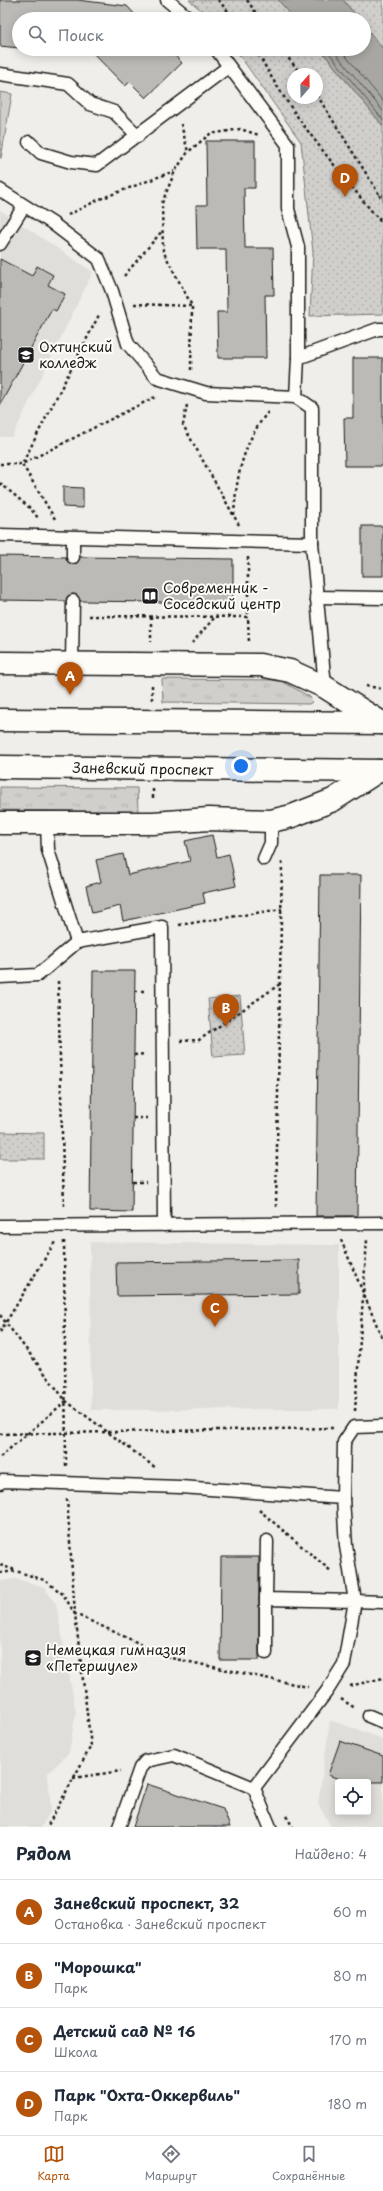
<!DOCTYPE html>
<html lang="ru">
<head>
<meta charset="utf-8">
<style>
  :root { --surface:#fff; --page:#f2f2f3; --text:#1f2937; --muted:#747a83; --line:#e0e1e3; --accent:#b45309 }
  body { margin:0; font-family:"Playpen Sans",sans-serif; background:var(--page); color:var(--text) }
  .controls { position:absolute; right:12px; bottom:12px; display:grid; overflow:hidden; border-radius:4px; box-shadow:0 2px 10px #0003 }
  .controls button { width:36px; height:36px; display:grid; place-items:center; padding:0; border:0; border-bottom:1px solid var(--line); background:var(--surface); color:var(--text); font:20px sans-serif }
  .compass { position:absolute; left:287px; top:68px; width:36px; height:36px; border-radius:50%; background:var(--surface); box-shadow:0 2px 10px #0003; rotate:20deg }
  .you { position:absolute; left:241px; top:766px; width:14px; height:14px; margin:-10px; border:3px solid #fff; border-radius:50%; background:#1a73e8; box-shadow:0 0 0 6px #1a73e833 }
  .badge { display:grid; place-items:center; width:26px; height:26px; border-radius:50%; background:var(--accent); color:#fff; font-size:13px; font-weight:700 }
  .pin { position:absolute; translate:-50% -33px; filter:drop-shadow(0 1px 2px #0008) }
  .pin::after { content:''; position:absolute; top:21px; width:14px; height:12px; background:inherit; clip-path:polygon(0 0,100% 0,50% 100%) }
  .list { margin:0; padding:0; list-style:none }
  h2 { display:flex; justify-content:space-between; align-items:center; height:52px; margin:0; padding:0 16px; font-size:17px }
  h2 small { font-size:13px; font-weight:400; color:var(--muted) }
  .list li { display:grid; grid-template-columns:26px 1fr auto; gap:12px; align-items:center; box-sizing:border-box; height:64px; padding:0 16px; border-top:1px solid var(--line) }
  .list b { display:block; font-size:15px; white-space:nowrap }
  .list p { margin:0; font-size:13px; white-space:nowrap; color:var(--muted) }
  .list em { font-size:13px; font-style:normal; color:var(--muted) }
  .icon { flex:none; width:22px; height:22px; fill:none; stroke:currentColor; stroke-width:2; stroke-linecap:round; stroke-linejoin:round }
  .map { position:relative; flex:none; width:383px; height:1827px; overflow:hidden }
  .search { position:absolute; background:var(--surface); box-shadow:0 2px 10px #0003; left:12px; right:12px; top:12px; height:44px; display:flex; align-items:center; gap:10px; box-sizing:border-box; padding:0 14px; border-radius:22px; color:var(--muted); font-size:15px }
  .sheet { height:308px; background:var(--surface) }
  nav { display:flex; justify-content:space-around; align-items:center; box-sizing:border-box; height:56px; border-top:1px solid var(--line); background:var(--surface); font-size:11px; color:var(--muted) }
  nav a { display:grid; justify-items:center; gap:2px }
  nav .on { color:var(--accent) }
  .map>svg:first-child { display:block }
</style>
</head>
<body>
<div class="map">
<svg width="383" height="1827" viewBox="0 0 383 1827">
  <defs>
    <pattern id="grass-tufts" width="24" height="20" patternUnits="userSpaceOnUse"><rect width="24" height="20" fill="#d0cfcc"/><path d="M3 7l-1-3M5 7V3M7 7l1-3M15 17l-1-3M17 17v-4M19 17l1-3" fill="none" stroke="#b2b1af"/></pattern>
    <pattern id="park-dots" width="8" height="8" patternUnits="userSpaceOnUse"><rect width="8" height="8" fill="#d0cfcc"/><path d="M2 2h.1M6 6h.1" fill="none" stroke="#b2b1af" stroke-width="1.8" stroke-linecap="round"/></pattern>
  </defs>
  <rect width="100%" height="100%" fill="#f0eeea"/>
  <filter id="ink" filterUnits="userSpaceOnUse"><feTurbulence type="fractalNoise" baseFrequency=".025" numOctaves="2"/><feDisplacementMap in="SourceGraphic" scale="8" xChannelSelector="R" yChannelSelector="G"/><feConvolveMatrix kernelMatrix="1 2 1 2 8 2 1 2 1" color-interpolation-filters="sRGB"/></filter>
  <g filter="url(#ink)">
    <g fill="#e0deda" fill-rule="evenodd">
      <polygon points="0,210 93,272 12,437 0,437"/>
      <polygon points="90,1242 339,1245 339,1409 91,1410"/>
      <polygon points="16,1579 44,1587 56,1604 76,1712 69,1753 48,1773 51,1811 41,1827 0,1827 0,1581"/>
      <path d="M330,1720L383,1739V1827H331L318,1804ZM338,1782H368V1812H338Z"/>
    </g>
    <g fill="url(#grass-tufts)" stroke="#767674">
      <polygon points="162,679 280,680 310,697 312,702 309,704 163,702"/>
      <polygon points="0,787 137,788 138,812 0,810"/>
    </g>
    <g fill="url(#park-dots)" stroke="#767674" fill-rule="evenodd">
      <polygon points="189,0 278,0 295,19 212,19"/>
      <polygon points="343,0 383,0 383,49 364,25 364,19 359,19"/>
      <path d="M235,49H320L383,126V314L310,316L313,252L301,142ZM293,74H317V98H293Z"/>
      <polygon points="240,996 245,1055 213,1057 208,999"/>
      <polygon points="0,1132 44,1133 44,1159 0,1159"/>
    </g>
    <polygon fill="#d0cfcc" stroke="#767674" points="0,92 12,94 1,158 0,158"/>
    <g fill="#a8a7a3" stroke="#706f6d">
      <polygon points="278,0 343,0 359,19 295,19"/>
      <polygon points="364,25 383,49 383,126 320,49 364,49"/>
    </g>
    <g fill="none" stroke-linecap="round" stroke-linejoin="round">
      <g stroke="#545452" stroke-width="1">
        <polyline points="326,49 383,120"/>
        <polyline points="332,49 383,111"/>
        <polyline points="340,49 383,101"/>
      </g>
    </g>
    <g fill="#bbbab6" stroke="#1c1c1c">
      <polygon points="0,0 77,0 127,6 139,19 19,19 19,48 0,46"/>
      <polygon points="72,49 169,49 182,63 146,98 130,82 125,86 91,51"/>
      <polygon points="206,141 255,141 255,188 244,188 245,248 273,248 274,295 265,295 266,358 218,358 217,312 227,312 226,249 197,249 196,205 207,205"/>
      <polygon points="0,259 32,276 37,266 53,275 48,285 65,294 56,311 52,309 0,405"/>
      <polygon points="353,358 383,358 383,466 345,466 344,418 353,418"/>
      <polygon points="63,487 83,488 83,508 63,507"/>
      <rect x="362" y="526" width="21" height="50"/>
      <polygon points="0,556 66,557 67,561 73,564 77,563 80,557 233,559 233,603 80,601 77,595 73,594 67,597 66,601 0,600"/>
      <polygon points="212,835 217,857 229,854 236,886 203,893 205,903 123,921 120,906 92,913 86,886 101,882 96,860 123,854 128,875 190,861 185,841"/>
      <polygon points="320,875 361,875 357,1216 316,1216"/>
      <polygon points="93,971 135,971 132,1212 90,1211"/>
      <polygon points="299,1260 299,1294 117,1296 116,1262"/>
      <polygon points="221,1557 259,1557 259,1660 220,1660"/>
      <polygon points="340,1741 383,1756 383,1782 348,1782 328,1775"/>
      <polygon points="147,1784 223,1809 230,1827 133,1827"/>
    </g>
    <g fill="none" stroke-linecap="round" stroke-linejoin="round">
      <g stroke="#1c1c1c" stroke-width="15">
        <g id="service">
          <polyline points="167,0 190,19"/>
          <polyline points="216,49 288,145 288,209 298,247 298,358 296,397 312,408 312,543"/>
          <polyline points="0,74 68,84 90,104 114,112 138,136"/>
          <polyline points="29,142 41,153 71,162 97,165 228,67"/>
          <polyline points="0,190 52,223 99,259 112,291 128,344 157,378 206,393 296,397"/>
          <polyline points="0,244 24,206"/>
          <polyline points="298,358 378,329 383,329"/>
          <polyline points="0,535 312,543 325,687"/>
          <polyline points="73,557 73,538"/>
          <polyline points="316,597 383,598"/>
          <polyline points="72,663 73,601"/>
          <polyline points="47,824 48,850 77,942 162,927 164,1225"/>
          <polyline points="264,859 271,843 271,821"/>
          <polyline points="0,977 38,975 77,942"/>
          <polyline points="0,1226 383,1223"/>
          <polyline points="383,1426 354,1427 344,1442 343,1498 346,1546 355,1601 383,1602"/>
          <polyline points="0,1483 2,1481 180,1487 343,1498"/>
          <polyline points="267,1541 266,1599 355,1601 344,1664 327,1691 254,1788 270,1827"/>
          <polyline points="266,1599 266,1653"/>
          <polyline points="369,1716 383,1722"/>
          <polyline points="119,1827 140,1768 146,1761 174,1755 254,1788"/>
        </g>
      </g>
      <g stroke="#1c1c1c" stroke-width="25">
        <g id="minor">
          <polyline points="0,663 260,665 290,671 325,687 382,723"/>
          <polyline points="0,823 153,823 209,819 271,821 292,816 333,800 378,771"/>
        </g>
      </g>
      <g stroke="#1c1c1c" stroke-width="25">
        <g id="primary">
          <polyline points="0,720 383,723"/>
          <polyline points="0,767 383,771"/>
        </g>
      </g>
      <g stroke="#1c1c1c" stroke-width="2.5" stroke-dasharray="3 3" stroke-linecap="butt">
        <polyline points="218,0 235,19"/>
        <polyline points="247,0 260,19"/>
        <path d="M256,49C289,114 337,168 383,225"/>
        <polyline points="281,49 301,74"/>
        <polyline points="317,95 379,194 383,195"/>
        <polyline points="181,124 188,152"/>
        <polyline points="379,195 383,200"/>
        <polyline points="68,215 100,199 174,171"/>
        <polyline points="378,219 383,216"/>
        <polyline points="124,276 162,231"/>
        <polyline points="134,304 192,306"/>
        <polyline points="191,370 192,306 163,251 162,203 175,171 188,152 210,134 240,129 259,135"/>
        <polyline points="187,405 183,425 239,525"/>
        <polyline points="0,464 22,464 100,313"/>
        <polyline points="0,483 30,508 39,519"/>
        <path d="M234,515C236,478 243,442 268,412"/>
        <polyline points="55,519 22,464 157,396"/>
        <polyline points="248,557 248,617"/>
        <polyline points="89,616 248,617 249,644"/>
        <polyline points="151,617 151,642"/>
        <polyline points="192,643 215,617"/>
        <polyline points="152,685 152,700"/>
        <polyline points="366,686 383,689"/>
        <polyline points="153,789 153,800"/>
        <polyline points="179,925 282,909"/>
        <polyline points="58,981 64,1208"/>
        <polyline points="135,991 146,991"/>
        <polyline points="180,1041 199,1040 280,984"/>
        <polyline points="134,1055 146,1054"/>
        <polyline points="133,1118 147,1118"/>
        <polyline points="133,1182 146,1182"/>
        <polyline points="276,1207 282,862"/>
        <polyline points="341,1240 383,1340"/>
        <polyline points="64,1241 66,1466"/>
        <polyline points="0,1315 66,1401 156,1468"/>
        <polyline points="0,1332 55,1242"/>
        <polyline points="355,1411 367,1240"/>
        <polyline points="0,1434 333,1428"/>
        <polyline points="0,1457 66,1401"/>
        <polyline points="67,1499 75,1614 171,1658 308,1687"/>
        <polyline points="259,1510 332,1572"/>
        <polyline points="0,1565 15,1570"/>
        <polyline points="0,1573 16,1571 44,1580 63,1594 75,1614 91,1746 47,1827"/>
        <polyline points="350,1686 383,1678"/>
        <polyline points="341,1699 355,1708"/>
        <polyline points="73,1778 121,1771"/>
        <polyline points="286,1816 293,1827"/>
      </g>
      <use href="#service" stroke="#fdfcf7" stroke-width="12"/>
      <use href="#minor" stroke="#fdfcf7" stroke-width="22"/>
      <use href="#primary" stroke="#fdfcf7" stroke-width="22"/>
    </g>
  </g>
  <defs>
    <g id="university-square" transform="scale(0.9)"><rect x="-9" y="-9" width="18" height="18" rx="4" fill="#1c1c1c" stroke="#fdfcf7"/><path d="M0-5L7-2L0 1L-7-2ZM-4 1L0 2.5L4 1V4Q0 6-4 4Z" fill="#fff"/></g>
    <g id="library-square" transform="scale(0.9)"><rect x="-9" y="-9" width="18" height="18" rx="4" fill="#1c1c1c" stroke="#fdfcf7"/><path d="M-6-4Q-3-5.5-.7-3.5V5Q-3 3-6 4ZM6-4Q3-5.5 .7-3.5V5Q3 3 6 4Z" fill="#fff"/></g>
    <g id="school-square" transform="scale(0.9)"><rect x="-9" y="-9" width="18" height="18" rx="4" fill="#1c1c1c" stroke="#fdfcf7"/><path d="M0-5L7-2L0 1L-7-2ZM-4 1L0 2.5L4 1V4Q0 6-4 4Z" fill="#fff"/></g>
  </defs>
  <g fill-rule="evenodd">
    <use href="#university-square" x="26" y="355"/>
    <use href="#library-square" x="150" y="596"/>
    <use href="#school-square" x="33" y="1658"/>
  </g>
  <g text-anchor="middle" stroke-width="4" stroke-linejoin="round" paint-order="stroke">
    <g font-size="14" fill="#1c1c1c" stroke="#fdfcf7" text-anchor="start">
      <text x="39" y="352">Охтинский<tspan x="39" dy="16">колледж</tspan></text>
      <text x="163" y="593">Современник -<tspan x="163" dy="16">Соседский центр</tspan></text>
      <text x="46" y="1655">Немецкая гимназия<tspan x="46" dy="16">«Петершуле»</tspan></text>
    </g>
    <g font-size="14" fill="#1c1c1c" stroke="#fdfcf7">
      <text transform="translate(143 769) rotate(1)" y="5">Заневский проспект</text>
    </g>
  </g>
</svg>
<div class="controls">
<button><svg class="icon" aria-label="locate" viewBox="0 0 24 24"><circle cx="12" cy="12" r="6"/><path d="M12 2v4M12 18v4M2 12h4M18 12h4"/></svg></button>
</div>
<svg class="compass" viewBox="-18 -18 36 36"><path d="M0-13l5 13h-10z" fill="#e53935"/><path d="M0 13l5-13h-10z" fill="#747a83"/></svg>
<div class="you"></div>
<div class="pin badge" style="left:70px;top:695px">A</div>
<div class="pin badge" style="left:226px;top:1027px">B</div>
<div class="pin badge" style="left:215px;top:1327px">C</div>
<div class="pin badge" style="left:345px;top:197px">D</div>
<div class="search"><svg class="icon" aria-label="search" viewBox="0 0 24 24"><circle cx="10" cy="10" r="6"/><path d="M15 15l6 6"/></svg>Поиск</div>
</div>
<section class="sheet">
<h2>Рядом<small>Найдено: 4</small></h2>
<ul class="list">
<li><span class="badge">A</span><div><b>Заневский проспект, 32</b><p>Остановка · Заневский проспект</p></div><em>60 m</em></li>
<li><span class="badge">B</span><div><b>&quot;Морошка&quot;</b><p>Парк</p></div><em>80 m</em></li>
<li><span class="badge">C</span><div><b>Детский сад № 16</b><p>Школа</p></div><em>170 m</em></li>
<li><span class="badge">D</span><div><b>Парк &quot;Охта-Оккервиль&quot;</b><p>Парк</p></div><em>180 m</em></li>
</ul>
</section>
<nav>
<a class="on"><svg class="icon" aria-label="map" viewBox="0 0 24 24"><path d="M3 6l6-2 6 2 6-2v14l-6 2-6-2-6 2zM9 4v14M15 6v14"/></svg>Карта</a>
<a><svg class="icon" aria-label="directions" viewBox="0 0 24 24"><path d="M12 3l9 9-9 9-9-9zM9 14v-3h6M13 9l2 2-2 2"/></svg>Маршрут</a>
<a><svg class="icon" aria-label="saved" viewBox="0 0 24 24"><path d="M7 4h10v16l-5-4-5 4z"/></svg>Сохранённые</a>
</nav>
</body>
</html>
